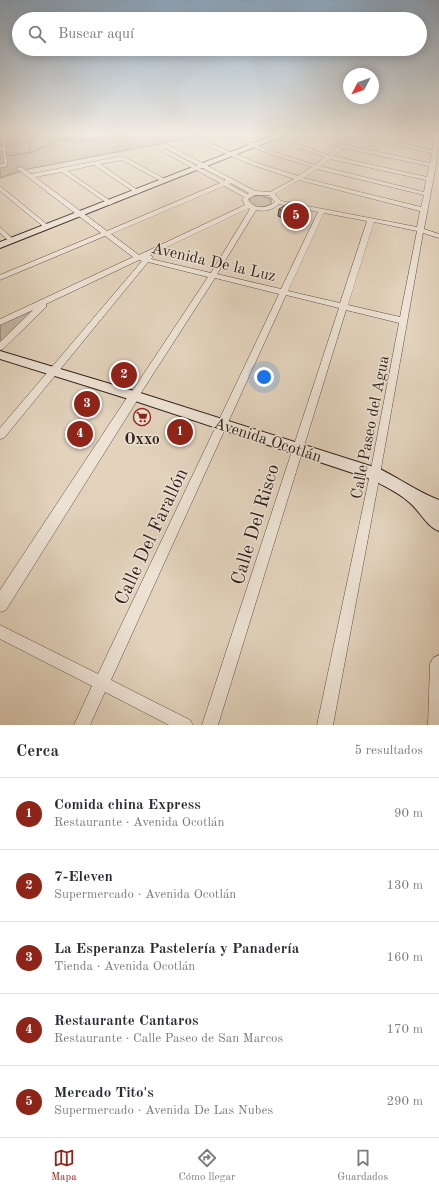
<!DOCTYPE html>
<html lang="es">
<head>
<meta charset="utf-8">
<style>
  :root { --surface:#fff; --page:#f7f7f7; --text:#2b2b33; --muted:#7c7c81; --line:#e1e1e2; --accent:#8f2418 }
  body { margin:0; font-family:"Old Standard TT",serif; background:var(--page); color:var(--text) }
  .compass { position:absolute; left:343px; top:68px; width:36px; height:36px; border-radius:50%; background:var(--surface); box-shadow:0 2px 10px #0003; rotate:229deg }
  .you { position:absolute; left:264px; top:377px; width:14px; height:14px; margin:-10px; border:3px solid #fff; border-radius:50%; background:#1a73e8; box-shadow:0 0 0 6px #1a73e833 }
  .badge { display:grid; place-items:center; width:26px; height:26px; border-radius:50%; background:var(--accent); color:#fff; font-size:13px; font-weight:700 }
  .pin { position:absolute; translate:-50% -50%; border:2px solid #fff; box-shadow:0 1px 4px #0006 }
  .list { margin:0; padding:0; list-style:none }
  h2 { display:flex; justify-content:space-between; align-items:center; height:52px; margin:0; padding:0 16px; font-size:17px }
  h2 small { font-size:13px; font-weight:400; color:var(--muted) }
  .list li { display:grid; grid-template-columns:26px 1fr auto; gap:12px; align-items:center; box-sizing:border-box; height:72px; padding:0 16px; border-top:1px solid var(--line) }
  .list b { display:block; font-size:15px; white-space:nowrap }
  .list p { margin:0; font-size:13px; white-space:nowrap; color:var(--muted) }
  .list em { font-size:13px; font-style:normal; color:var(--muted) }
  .icon { flex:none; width:22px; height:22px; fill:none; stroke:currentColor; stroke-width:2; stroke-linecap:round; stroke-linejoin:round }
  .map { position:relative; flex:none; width:439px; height:725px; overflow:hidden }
  .search { position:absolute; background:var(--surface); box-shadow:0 2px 10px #0003; left:12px; right:12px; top:12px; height:44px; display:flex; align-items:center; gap:10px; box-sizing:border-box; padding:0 14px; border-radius:22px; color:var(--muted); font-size:15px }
  .sheet { height:412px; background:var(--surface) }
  nav { display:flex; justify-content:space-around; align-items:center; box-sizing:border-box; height:56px; border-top:1px solid var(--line); background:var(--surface); font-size:11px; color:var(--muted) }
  nav a { display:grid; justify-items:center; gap:2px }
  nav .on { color:var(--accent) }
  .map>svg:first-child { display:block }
</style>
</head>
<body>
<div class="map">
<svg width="439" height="725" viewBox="0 0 439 725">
  <rect width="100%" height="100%" fill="#e3d3bd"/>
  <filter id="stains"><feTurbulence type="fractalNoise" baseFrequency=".005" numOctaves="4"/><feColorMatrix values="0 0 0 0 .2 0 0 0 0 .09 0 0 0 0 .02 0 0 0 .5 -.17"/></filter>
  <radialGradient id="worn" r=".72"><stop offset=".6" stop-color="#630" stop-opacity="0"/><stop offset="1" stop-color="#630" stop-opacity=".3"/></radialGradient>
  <g fill="#c5b5a1" stroke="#7a6b5e">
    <polygon points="0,133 206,133 195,137 28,169 0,178"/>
    <path d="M260,195L271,199V204C263,209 255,208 248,202L251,197Z"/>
    <polygon points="35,308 0,344 0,324"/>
  </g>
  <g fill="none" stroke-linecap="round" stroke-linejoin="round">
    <g stroke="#5d4e44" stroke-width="4">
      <g id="service">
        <polyline points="0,149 4,148 4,133"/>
        <polyline points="0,166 6,165 4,148"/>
      </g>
    </g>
    <g stroke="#5d4e44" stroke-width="1">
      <g id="minor">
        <path d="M220,133H227L274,152L315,165L325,157L258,133H266L328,155L338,146L298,133H306L341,144L349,136L342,133H356L432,150L434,141L399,133H411L435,138V133H439L436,165L424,229L439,234V238L423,233L380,474L333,725H317L370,474L399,323L346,310L218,725H202L339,308L286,295L111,680L190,720L193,725H169L105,692L90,725H74L92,686L0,639V625L98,674L279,294L215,278L137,399H131L129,396L131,393L208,277L148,262L4,438L0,439V428L142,261L139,260L46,304V307L3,349L0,350V342L33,310L0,325V319L133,257L105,236L0,280V275L101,233L16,168L21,167L31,174L123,156L167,180V182H163L122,160L100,164L139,191L140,192L137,194L94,165L67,171L112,202L113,203L110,205L62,172L35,177L107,231L220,183L156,148V146L168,145L255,191L270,192L294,179L253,165L198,142V140H202L257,163L298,176L312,167L270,154ZM354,136L432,153L430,163L345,145ZM163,148H165L226,180L224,181ZM343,148L429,166L427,177L333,156ZM330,159L426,180L424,192L320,166ZM317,169L424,195L421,207L303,178ZM299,180L420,211L417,227L281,201L275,194ZM231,183L249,193L247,194L229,184ZM224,186L244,197L242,199L245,205L139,255L111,234ZM255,195H269L275,202C267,209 253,210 248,199ZM279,204L318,212L281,289L217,274L256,210C264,212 273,210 279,204ZM249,208L250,209L211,273L151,259L153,257L150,255ZM324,213L367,221L340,303L288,291ZM374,222L417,231L400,317L348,305Z"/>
        <polygon points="0,186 49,226 49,228 45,228 0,191"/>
        <polygon points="0,227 14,240 14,242 10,242 0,233"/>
      </g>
    </g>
    <g stroke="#5d4e44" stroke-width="1">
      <g id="tertiary">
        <polygon points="134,391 138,393 140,396 138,399 6,610 0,612 0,590 130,393"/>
        <polygon points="439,655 439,725 428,725 430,664 433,658"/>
      </g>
    </g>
    <g stroke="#30211b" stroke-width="2">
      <g id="secondary">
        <polygon points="280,133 290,133 0,248 0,242"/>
        <path d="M0,351L134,391L380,469C400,479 418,492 439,500V531C426,526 420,511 409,502C398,492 384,486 371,479L132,400L0,359Z"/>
      </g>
    </g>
    <g stroke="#30211b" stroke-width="1" stroke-dasharray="2 1" stroke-linecap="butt">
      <polyline points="80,140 93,141 96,139 97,133"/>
      <polyline points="29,153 34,133"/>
      <path d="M9,156L32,152L60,140L74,141L81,137C76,132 71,134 65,137V140"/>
    </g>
    <use href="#service" stroke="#ede2d4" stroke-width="3"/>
    <use href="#minor" fill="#ede2d4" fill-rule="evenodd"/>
    <use href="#tertiary" fill="#ede2d4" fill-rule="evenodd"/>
    <use href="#secondary" fill="#ede2d4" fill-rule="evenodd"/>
  </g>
  <polygon fill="#796c5f" stroke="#30211b" points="305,206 304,213 300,219 291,223 282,219 282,218 278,216 279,209"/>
  <polygon fill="#63584e" stroke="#30211b" points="305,206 304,213 300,219 291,223 292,217"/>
  <polygon fill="#8d7e6f" stroke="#30211b" points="290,202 305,206 301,213 292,217 282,212 283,212 279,209"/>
  <linearGradient id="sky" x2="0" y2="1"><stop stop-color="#8da8c1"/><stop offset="0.57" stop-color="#f2ebe1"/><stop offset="1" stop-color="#f2ebe1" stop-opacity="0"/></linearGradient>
  <rect width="439" height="235" fill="url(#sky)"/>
  <defs>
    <g id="supermarket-ring" transform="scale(0.9)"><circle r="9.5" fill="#ede2d4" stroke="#8f2418" stroke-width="1.5"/><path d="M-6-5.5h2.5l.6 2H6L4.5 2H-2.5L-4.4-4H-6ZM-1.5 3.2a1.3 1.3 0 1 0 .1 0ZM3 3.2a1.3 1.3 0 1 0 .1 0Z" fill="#8f2418"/></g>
  </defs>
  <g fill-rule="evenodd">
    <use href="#supermarket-ring" x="142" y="417"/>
  </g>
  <g text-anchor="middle" stroke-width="3" stroke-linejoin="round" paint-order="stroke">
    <g font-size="16" fill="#30211b" stroke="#ede2d4">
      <text transform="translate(214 261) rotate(13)" y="6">Avenida De la Luz</text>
      <text transform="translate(369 427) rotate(-79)" y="6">Calle Paseo del Agua</text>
      <text transform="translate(268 439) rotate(18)" y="6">Avenida Ocotlán</text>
    </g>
    <g font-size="16" font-weight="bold" fill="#30211b" stroke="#ede2d4">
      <text x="142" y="444">Oxxo</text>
    </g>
    <g font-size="19" fill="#30211b" stroke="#ede2d4">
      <text transform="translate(254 524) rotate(-73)" y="7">Calle Del Risco</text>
      <text transform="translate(150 536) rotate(-65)" y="7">Calle Del Farallón</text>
    </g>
  </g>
  <rect width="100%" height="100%" filter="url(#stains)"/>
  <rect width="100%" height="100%" fill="url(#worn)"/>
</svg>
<svg class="compass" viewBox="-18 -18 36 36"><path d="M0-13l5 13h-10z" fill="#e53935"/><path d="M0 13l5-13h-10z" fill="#7c7c81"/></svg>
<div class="you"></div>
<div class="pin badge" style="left:180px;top:432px">1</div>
<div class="pin badge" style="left:124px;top:375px">2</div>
<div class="pin badge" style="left:87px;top:404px">3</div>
<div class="pin badge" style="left:80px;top:434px">4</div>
<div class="pin badge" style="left:296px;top:216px">5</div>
<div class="search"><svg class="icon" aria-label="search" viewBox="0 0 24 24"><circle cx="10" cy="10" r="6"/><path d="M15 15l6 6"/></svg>Buscar aquí</div>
</div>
<section class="sheet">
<h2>Cerca<small>5 resultados</small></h2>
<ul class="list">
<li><span class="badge">1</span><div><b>Comida china Express</b><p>Restaurante · Avenida Ocotlán</p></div><em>90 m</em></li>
<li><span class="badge">2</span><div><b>7-Eleven</b><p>Supermercado · Avenida Ocotlán</p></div><em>130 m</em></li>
<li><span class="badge">3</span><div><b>La Esperanza Pastelería y Panadería</b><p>Tienda · Avenida Ocotlán</p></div><em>160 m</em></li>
<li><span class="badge">4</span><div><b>Restaurante Cantaros</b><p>Restaurante · Calle Paseo de San Marcos</p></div><em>170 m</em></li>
<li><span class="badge">5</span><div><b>Mercado Tito's</b><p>Supermercado · Avenida De Las Nubes</p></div><em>290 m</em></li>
</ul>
</section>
<nav>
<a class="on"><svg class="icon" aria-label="map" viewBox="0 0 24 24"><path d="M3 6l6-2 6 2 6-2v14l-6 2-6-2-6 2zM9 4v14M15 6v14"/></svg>Mapa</a>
<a><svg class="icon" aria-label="directions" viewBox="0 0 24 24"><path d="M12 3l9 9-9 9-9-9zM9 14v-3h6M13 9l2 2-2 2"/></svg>Cómo llegar</a>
<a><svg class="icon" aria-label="saved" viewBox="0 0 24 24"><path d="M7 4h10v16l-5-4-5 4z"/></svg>Guardados</a>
</nav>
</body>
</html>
